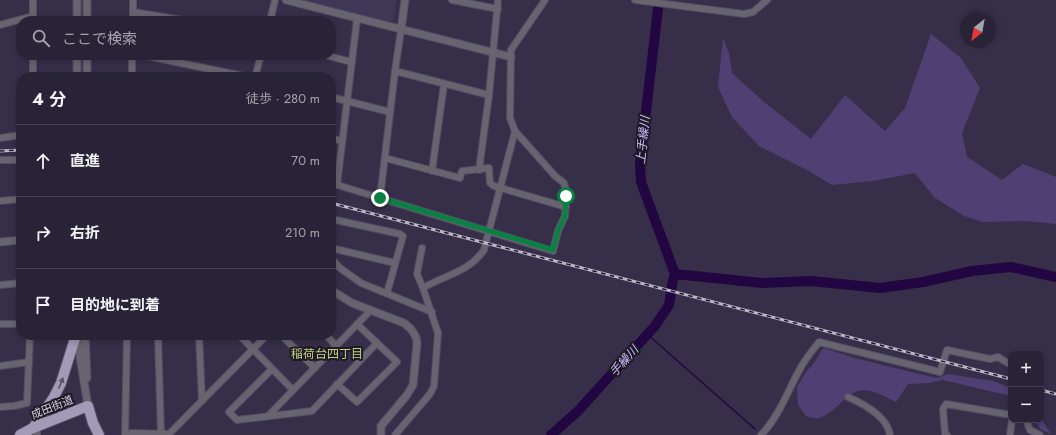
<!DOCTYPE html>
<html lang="ja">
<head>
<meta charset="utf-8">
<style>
  :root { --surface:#292337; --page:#352f42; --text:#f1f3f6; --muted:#a5a4ad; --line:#454052 }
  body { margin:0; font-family:Jost,"Noto Sans JP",sans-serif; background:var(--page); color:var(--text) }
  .controls { position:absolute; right:12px; bottom:12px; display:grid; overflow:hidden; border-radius:8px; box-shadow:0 2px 6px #0003 }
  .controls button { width:36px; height:36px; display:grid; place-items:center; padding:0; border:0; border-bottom:1px solid var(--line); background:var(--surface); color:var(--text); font:20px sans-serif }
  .compass { position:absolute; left:960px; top:12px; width:36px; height:36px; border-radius:50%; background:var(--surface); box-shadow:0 2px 6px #0003; rotate:211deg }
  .stop { position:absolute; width:12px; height:12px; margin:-9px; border:3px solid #0b8043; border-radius:50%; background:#fff }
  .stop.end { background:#0b8043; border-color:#fff; box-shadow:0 1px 4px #0008 }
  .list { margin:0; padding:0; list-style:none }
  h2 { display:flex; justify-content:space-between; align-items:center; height:52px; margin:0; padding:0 16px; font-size:17px }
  h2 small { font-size:13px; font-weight:400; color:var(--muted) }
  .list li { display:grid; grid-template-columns:26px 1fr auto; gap:12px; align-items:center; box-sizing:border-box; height:72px; padding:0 16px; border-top:1px solid var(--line) }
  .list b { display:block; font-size:15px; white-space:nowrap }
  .list em { font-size:13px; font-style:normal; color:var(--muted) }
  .icon { flex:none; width:22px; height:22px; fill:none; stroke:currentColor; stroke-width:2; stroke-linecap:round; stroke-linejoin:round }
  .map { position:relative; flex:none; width:1056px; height:435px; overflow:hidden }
  .search { position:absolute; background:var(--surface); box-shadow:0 2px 6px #0003; left:16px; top:16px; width:320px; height:44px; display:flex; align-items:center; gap:10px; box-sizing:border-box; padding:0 14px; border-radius:16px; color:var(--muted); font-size:15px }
  .panel { position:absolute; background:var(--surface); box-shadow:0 2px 6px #0003; left:16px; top:72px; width:320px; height:268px; border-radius:16px }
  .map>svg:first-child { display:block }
</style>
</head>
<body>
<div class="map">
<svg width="1056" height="435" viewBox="0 0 1056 435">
  <rect width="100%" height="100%" fill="#372f49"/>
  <polygon fill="#403656" points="302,0 396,0 394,17 392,21 388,21"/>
  <g fill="#503f73">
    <polygon points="931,34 961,58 980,88 962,133 967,157 1002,180 1023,164 1056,177 1056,224 1025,221 983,222 964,216 935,198 915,173 873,181 832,185 809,171 759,146 732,117 718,87 723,38 729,53 732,73 764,102 811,139 845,95 885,131 905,108"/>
    <path d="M824,348L854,358L936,378L948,374L993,381L1011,388V396L943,380L929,383L908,384L896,402C887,398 874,390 863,390C846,391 836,414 818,418C815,419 810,417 806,416L798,405L797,387L806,372L815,362L821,351Z"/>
    <polygon points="1041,413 1043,422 1051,434 1040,429 1036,420 1041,420"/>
  </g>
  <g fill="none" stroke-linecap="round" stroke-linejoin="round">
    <polyline stroke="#210641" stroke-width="1.5" points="647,334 755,429"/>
    <g stroke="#210641" stroke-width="10">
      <polyline points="659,0 640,163 641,182 675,274"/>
      <polyline points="675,274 762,283 811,281 880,288 923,282 972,271 1011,267 1056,277"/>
      <polyline points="551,435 578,411 655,326 669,305 673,280 675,274"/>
    </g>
    <g stroke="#534c64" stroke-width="8">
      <g id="minor">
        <polyline points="33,0 33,21"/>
        <polyline points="452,0 498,9"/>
        <polyline points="635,0 744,14 753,12 767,0"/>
        <polyline points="133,12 188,21"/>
        <polyline points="133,21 133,0"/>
        <polyline points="270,21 275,0"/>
        <polyline points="0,25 33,16"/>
        <polyline points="142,55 248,77"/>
        <polyline points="325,55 351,62"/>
        <polyline points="395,71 489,95"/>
        <polyline points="33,77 33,55"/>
        <polyline points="132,77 132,55"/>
        <polyline points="255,77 261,55"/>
        <polyline points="331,97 390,112"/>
        <polyline points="0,138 21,135"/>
        <polyline points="331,138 342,141"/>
        <polyline points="385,158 460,178 462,171 489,168 490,183 494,186 566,207"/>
        <polyline points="0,160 21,160"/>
        <polyline points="479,170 489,95 498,0"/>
        <polyline points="432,171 444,84"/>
        <polyline points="331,183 553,251 558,231 565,216 566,191 564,183 555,176 515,131 510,118 511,50 545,0"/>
        <polyline points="337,185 357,19"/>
        <polyline points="380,198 395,71 401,30"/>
        <polyline points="0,201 21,199"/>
        <polyline points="331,219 400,234 403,236 387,293"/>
        <polyline points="331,248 395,263"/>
        <polyline points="331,258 340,268 361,283 432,312"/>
        <polyline points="0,285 21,283"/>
        <path d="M423,288C445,275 469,272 484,250L515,131"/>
        <polyline points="0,324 21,324"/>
        <polyline points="158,335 161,434"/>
        <polyline points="199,335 202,401"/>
        <polyline points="239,335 293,390"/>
        <polyline points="281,335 315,368"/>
        <polyline points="326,335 336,346"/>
        <polyline points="0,366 29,362"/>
        <polyline points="272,369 229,412 237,420 312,411 377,343"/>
        <polyline points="337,384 357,402 397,362 357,324"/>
        <path d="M848,397C864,404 887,416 890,435"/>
        <polyline points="0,407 14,406 27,403 30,335"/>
        <polyline points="268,416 371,310"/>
        <polyline points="1026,420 1030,430 1040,435"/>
        <polyline points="37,426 37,435"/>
        <polyline points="125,435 127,335"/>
        <polyline points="127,435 131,433 169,434 267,335"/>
        <polyline points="395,435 430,394 434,386 438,333 423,288 417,274 422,248"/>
        <path d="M761,435C779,417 788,390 801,367C806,358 813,350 819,342L940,372L947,350L990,359L998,357L1011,365"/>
        <polyline points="947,435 945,433 943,409 946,404 1011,415"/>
        <polyline points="1010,435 1012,420"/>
      </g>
    </g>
    <g stroke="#534c64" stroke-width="9">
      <g id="tertiary">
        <polyline points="77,0 77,21"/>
        <polyline points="286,0 511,57"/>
        <polyline points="87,21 87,0"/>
        <polyline points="401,30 405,0"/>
        <polyline points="77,77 77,55"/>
        <polyline points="87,77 87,55"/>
        <polyline points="0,242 21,240"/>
        <polyline points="331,290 352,303 404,323 411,329 416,337 417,344 413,385 407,395 381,426 381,435"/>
        <polyline points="85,335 87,378"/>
        <polyline points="77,339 88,406"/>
      </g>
    </g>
    <g stroke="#534c64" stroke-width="12">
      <g id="trunk">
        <polyline points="33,428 54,397 61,383 76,335"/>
        <polyline points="20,435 33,428 88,406 93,423 99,435"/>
      </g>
    </g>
    <use href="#minor" stroke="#676470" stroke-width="6"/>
    <use href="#tertiary" stroke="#676470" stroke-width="7"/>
    <use href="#trunk" stroke="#a29ab6" stroke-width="10"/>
    <g stroke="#bcb6c8" stroke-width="3">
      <g id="rail">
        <polyline points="0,151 21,150"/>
        <polyline points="331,203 1011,379"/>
        <polyline points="1041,390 1056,394"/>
      </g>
    </g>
    <use href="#rail" stroke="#1d1a25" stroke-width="1.5" stroke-dasharray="4.5" stroke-linecap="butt"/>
  </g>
  <defs><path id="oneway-solid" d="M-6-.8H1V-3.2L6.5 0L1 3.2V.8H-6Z"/></defs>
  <use fill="#595466" href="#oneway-solid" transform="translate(61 383) rotate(-67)"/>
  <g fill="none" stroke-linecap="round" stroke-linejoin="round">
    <polyline stroke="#0b8043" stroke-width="5" points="380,198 553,250 558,231 565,216 566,196"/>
  </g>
  <g text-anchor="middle" stroke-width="4" stroke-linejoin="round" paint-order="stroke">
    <g font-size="11" fill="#d3cede" stroke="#1d1a25">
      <text transform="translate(52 407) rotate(-22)" y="4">成田街道</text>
    </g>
    <g font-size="12" font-style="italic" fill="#cfbcff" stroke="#1d1a25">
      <text transform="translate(643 140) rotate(-84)" y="4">上手繰川</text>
      <text transform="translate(624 361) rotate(-48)" y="4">手繰川</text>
    </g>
    <g font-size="12" fill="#c2d085" stroke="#1d1a25">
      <text x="327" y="358">稲荷台四丁目</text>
    </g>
  </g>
</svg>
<div class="controls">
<button>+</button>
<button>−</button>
</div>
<svg class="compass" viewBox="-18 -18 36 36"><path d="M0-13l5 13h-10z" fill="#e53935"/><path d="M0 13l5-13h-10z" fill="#a5a4ad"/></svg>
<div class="stop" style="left:566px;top:196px"></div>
<div class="stop end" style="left:380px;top:198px"></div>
<div class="search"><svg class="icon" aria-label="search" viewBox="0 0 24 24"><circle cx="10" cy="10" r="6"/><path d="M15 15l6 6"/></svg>ここで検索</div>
<section class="panel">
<h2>4 分<small>徒歩 · 280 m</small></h2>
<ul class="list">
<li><svg class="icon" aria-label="ahead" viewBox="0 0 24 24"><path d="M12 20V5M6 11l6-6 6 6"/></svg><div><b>直進</b></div><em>70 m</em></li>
<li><svg class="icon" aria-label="right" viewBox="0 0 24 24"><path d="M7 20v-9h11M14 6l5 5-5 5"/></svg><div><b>右折</b></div><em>210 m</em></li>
<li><svg class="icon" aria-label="arrive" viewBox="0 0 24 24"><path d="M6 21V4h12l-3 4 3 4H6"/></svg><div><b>目的地に到着</b></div></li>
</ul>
</section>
</div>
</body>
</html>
